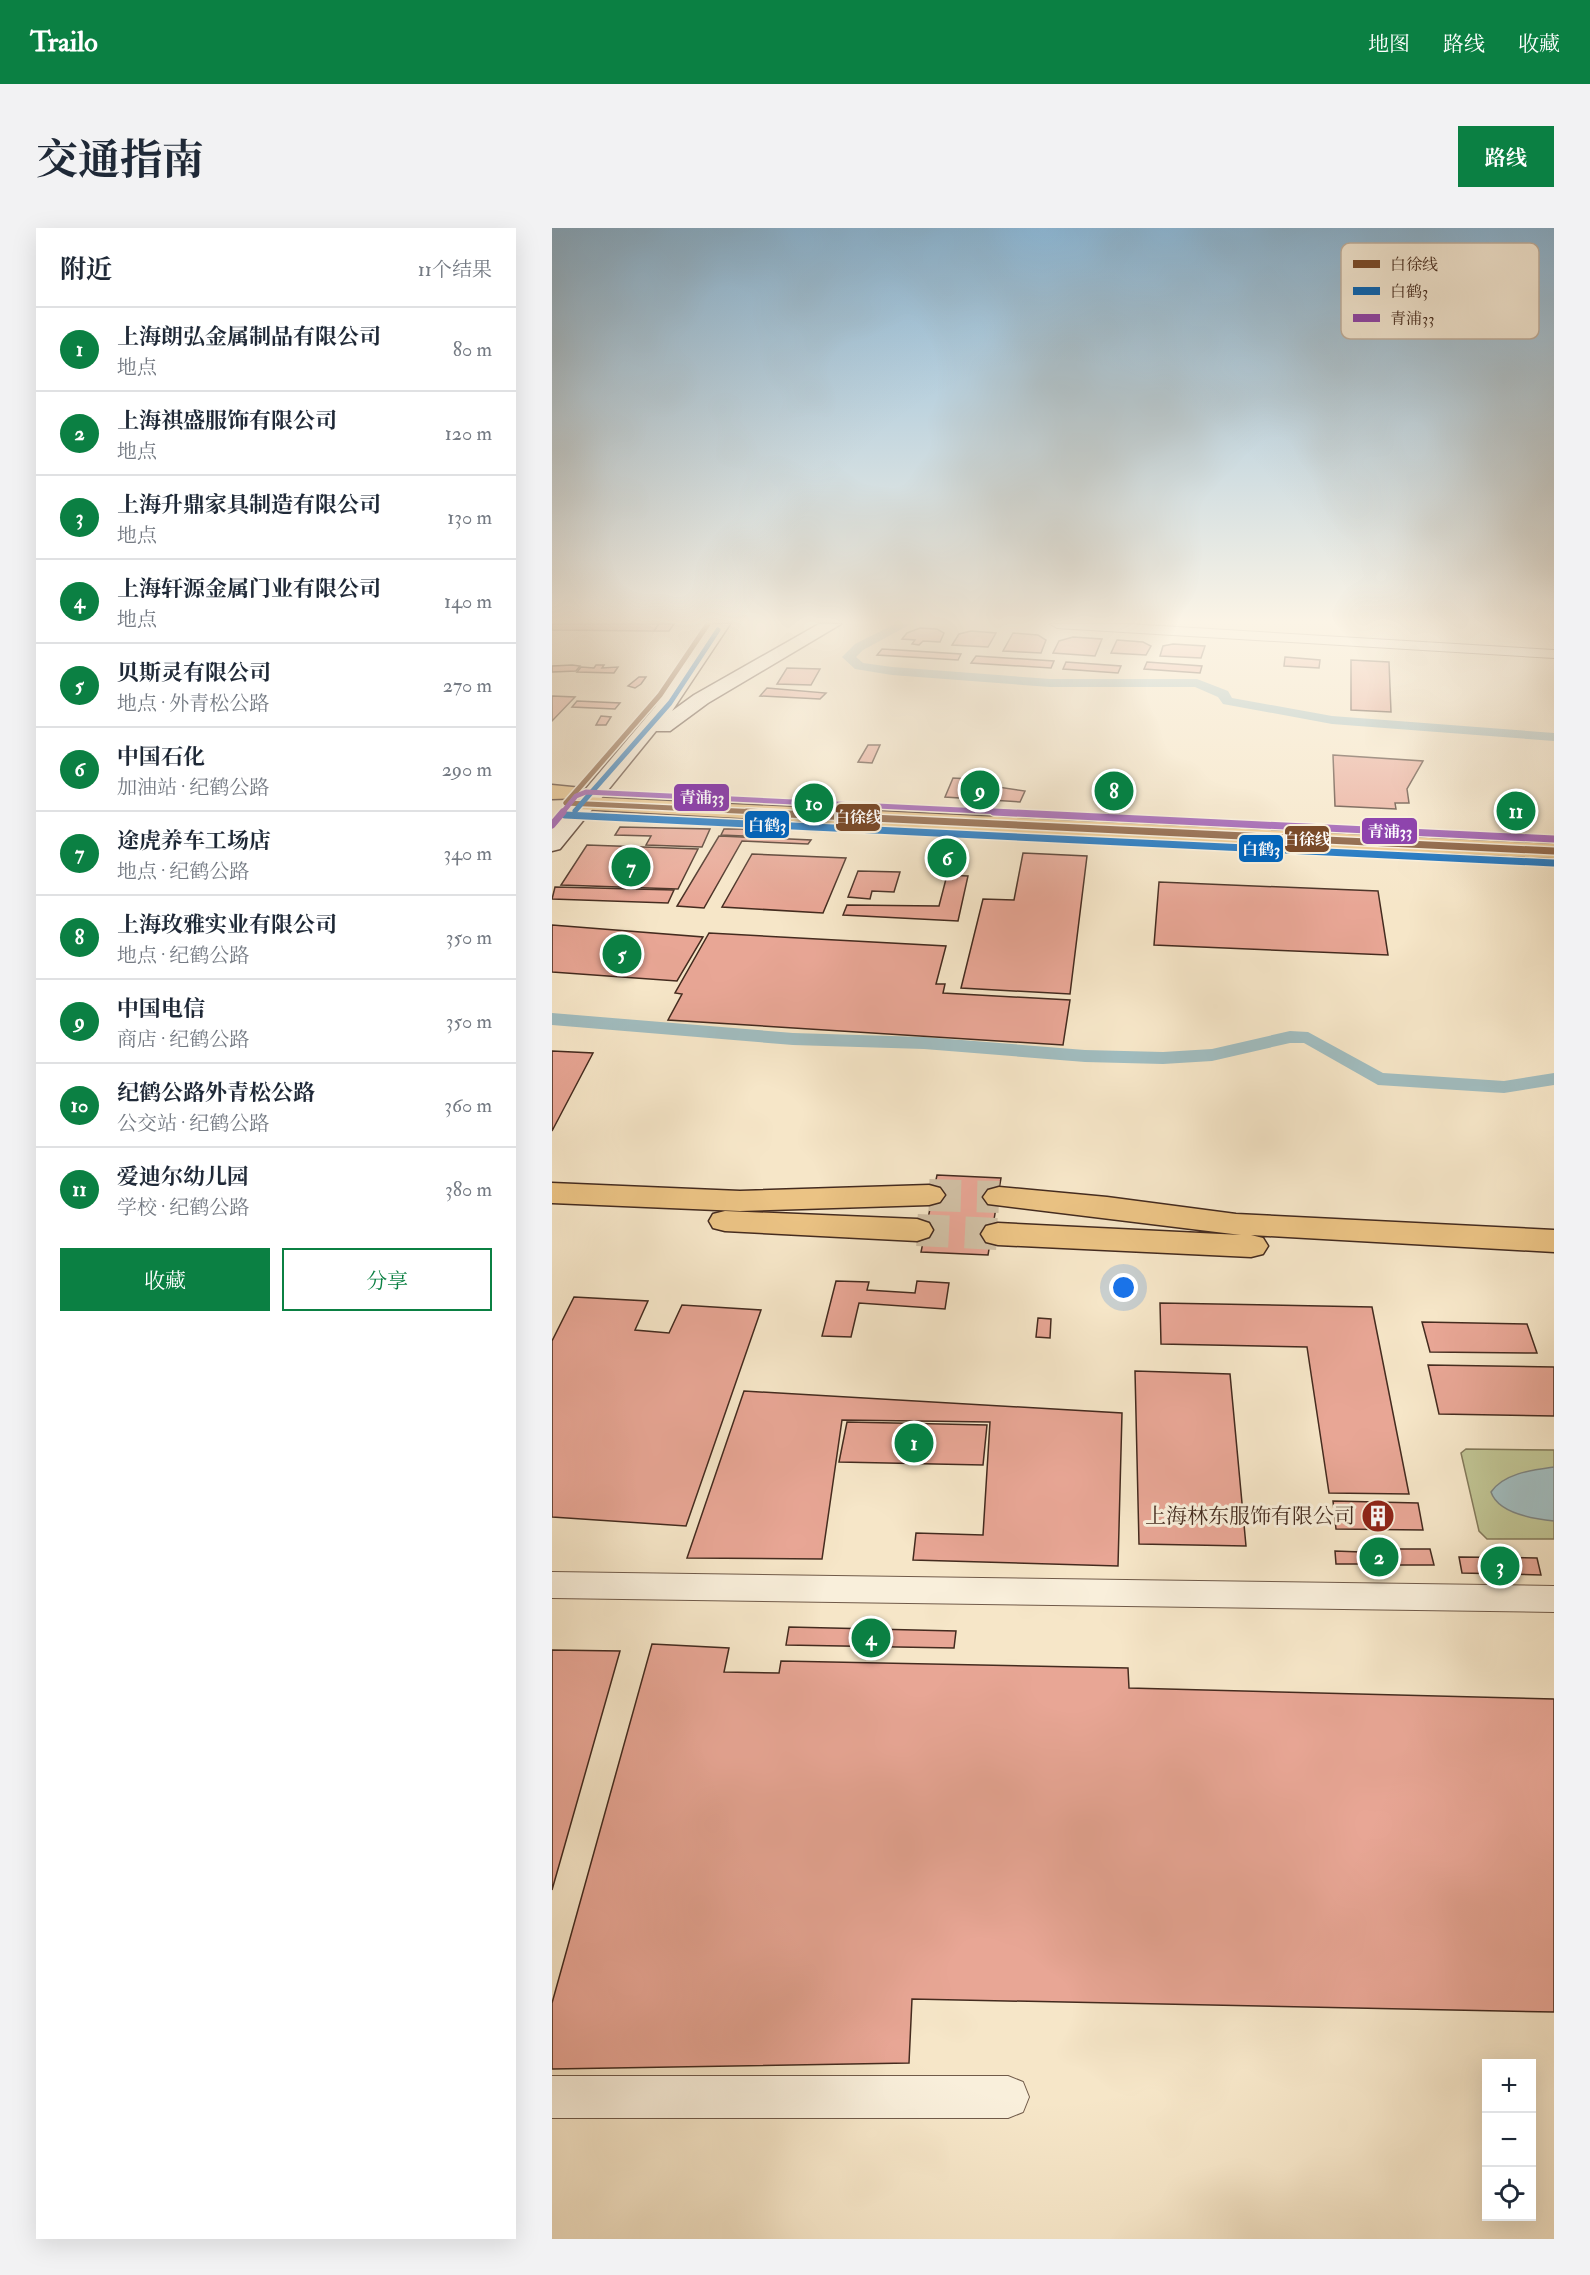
<!DOCTYPE html>
<html lang="zh">
<head>
<meta charset="utf-8">
<style>
  :root { --surface:#fff; --page:#f2f2f3; --text:#1f2937; --muted:#747a83; --line:#e0e1e3; --accent:#0b8043 }
  body { margin:0; font-family:"IM FELL Double Pica","Noto Serif SC",serif; background:var(--page); color:var(--text) }
  .controls { position:absolute; right:18px; bottom:18px; display:grid; overflow:hidden; border-radius:0px; box-shadow:0 6px 24px #0002 }
  .controls button { width:54px; height:54px; display:grid; place-items:center; padding:0; border:0; border-bottom:2px solid var(--line); background:var(--surface); color:var(--text); font:30px sans-serif }
  .you { position:absolute; left:572px; top:1060px; width:21px; height:21px; margin:-15px; border:4px solid #fff; border-radius:50%; background:#1a73e8; box-shadow:0 0 0 9px #1a73e833 }
  .badge { display:grid; place-items:center; width:39px; height:39px; border-radius:50%; background:var(--accent); color:#fff; font-size:20px; font-weight:700 }
  .pin { position:absolute; translate:-50% -50%; border:3px solid #fff; box-shadow:0 2px 6px #0006 }
  .list { margin:0; padding:0; list-style:none }
  h2 { display:flex; justify-content:space-between; align-items:center; height:78px; margin:0; padding:0 24px; font-size:26px }
  h2 small { font-size:20px; font-weight:400; color:var(--muted) }
  .list li { display:grid; grid-template-columns:39px 1fr auto; gap:18px; align-items:center; box-sizing:border-box; height:84px; padding:0 24px; border-top:2px solid var(--line) }
  .list b { display:block; font-size:22px; white-space:nowrap }
  .list p { margin:0; font-size:20px; white-space:nowrap; color:var(--muted) }
  .list em { font-size:20px; font-style:normal; color:var(--muted) }
  .actions { display:flex; gap:12px; padding:18px 24px }
  .actions a { flex:1; padding:14px 0; border:2px solid var(--accent); border-radius:0px; text-align:center; font-size:21px; color:var(--accent) }
  .actions .main { background:var(--accent); color:#fff }
  .icon { flex:none; width:33px; height:33px; fill:none; stroke:currentColor; stroke-width:2; stroke-linecap:round; stroke-linejoin:round }
  .map { position:relative; flex:none; width:1002px; height:2011px; overflow:hidden; border-radius:0px }
  header { display:flex; align-items:center; gap:36px; box-sizing:border-box; height:84px; padding:0 30px; background:var(--accent); color:#fff }
  header strong { font-size:28px }
  nav { display:flex; gap:33px; margin-inline-start:auto; font-size:21px }
  .intro { display:flex; align-items:center; justify-content:space-between; box-sizing:border-box; height:144px; padding:0 36px }
  h1 { margin:0; font-size:42px }
  .button { padding:15px 27px; border-radius:0px; background:var(--accent); color:#fff; font-size:21px; font-weight:700 }
  main { display:flex; gap:36px; padding:0 36px }
  aside { flex:1; background:var(--surface); border-radius:0px; box-shadow:0 6px 24px #0002 }
  .map>svg:first-child { display:block }
</style>
</head>
<body>
<header>
<strong>Trailo</strong>
<nav><a>地图</a><a>路线</a><a>收藏</a></nav>
</header>
<div class="intro"><h1>交通指南</h1><a class="button">路线</a></div>
<main>
<aside>
<h2>附近<small>11个结果</small></h2>
<ul class="list">
<li><span class="badge">1</span><div><b>上海朗弘金属制品有限公司</b><p>地点</p></div><em>80 m</em></li>
<li><span class="badge">2</span><div><b>上海祺盛服饰有限公司</b><p>地点</p></div><em>120 m</em></li>
<li><span class="badge">3</span><div><b>上海升鼎家具制造有限公司</b><p>地点</p></div><em>130 m</em></li>
<li><span class="badge">4</span><div><b>上海轩源金属门业有限公司</b><p>地点</p></div><em>140 m</em></li>
<li><span class="badge">5</span><div><b>贝斯灵有限公司</b><p>地点 · 外青松公路</p></div><em>270 m</em></li>
<li><span class="badge">6</span><div><b>中国石化</b><p>加油站 · 纪鹤公路</p></div><em>290 m</em></li>
<li><span class="badge">7</span><div><b>途虎养车工场店</b><p>地点 · 纪鹤公路</p></div><em>340 m</em></li>
<li><span class="badge">8</span><div><b>上海玫雅实业有限公司</b><p>地点 · 纪鹤公路</p></div><em>350 m</em></li>
<li><span class="badge">9</span><div><b>中国电信</b><p>商店 · 纪鹤公路</p></div><em>350 m</em></li>
<li><span class="badge">10</span><div><b>纪鹤公路外青松公路</b><p>公交站 · 纪鹤公路</p></div><em>360 m</em></li>
<li><span class="badge">11</span><div><b>爱迪尔幼儿园</b><p>学校 · 纪鹤公路</p></div><em>380 m</em></li>
</ul>
<div class="actions"><a class="main">收藏</a><a>分享</a></div>
</aside>
<div class="map">
<svg width="1002" height="2011" viewBox="0 0 1002 2011">
  <rect width="100%" height="100%" fill="#f6e6c8"/>
  <filter id="stains"><feTurbulence type="fractalNoise" baseFrequency=".00333" numOctaves="4"/><feColorMatrix values="0 0 0 0 .2 0 0 0 0 .09 0 0 0 0 .02 0 0 0 .5 -.17"/></filter>
  <radialGradient id="worn" r=".72"><stop offset=".6" stop-color="#630" stop-opacity="0"/><stop offset="1" stop-color="#630" stop-opacity=".3"/></radialGradient>
  <polygon fill="#c0c493" stroke="#827859" stroke-width="1.5" points="914,1221 1002,1222 1002,1311 935,1311 927,1303 909,1225"/>
  <path fill="#a1bdc0" stroke="#7c8380" stroke-width="1.5" d="M1002,1239V1293C982,1291 946,1285 939,1264C952,1245 981,1242 1002,1239Z"/>
  <g fill="none" stroke-linecap="round" stroke-linejoin="round">
    <g fill="#a1bdc0" fill-rule="evenodd">
      <polygon points="343,396 359,396 311,422 304,429 311,435 340,439 498,451 645,451 676,463 680,470 780,488 1002,505 1002,513 780,496 671,476 666,469 643,459 498,459 340,447 303,441 290,429 303,416"/>
      <polygon points="0,785 241,805 372,809 533,822 611,824 660,821 738,803 756,804 831,845 952,853 1002,845 1002,857 952,865 826,857 752,815 738,815 660,833 611,836 533,834 372,821 241,817 0,797"/>
    </g>
  </g>
  <g fill="#e8a695" stroke="#442b1f" stroke-width="1.5">
    <polygon points="0,396 107,396 102,403 0,402"/>
    <polygon points="107,396 122,396 117,403 102,403"/>
    <polygon points="368,400 385,401 392,405 388,414 371,413 367,417 360,416 363,412 350,411 355,405"/>
    <polygon points="419,403 444,405 436,419 400,417 407,406"/>
    <polygon points="461,405 486,407 494,412 489,425 451,423"/>
    <polygon points="521,409 550,411 543,428 501,425 507,413"/>
    <polygon points="565,412 591,414 599,418 594,427 559,425"/>
    <polygon points="621,416 653,418 649,430 608,428 611,418"/>
    <polygon points="330,421 409,426 406,432 325,427"/>
    <polygon points="424,428 502,433 499,440 419,435"/>
    <polygon points="733,429 768,432 767,440 732,438"/>
    <polygon points="799,432 837,434 839,484 799,482"/>
    <polygon points="514,434 569,438 566,445 511,441"/>
    <polygon points="595,434 650,438 648,445 592,441"/>
    <polygon points="20,437 28,438 24,443 0,444 0,438"/>
    <polygon points="44,437 52,437 50,440 66,439 62,445 25,444 29,439 42,440"/>
    <polygon points="235,440 268,441 259,457 225,456"/>
    <polygon points="87,449 94,449 89,456 83,460 76,458"/>
    <polygon points="215,460 274,465 268,471 208,468"/>
    <polygon points="0,468 23,469 0,493"/>
    <polygon points="25,473 68,475 63,481 20,479"/>
    <polygon points="49,488 59,489 54,497 44,497"/>
    <polygon points="316,517 328,517 320,535 306,534"/>
    <polygon points="781,527 871,533 855,561 857,575 843,575 844,581 783,578"/>
    <polygon points="551,545 571,547 570,560 577,561 576,567 570,565 569,576 545,575"/>
    <polygon points="401,550 434,552 432,557 473,563 468,574 393,569"/>
    <polygon points="68,599 158,601 150,619 94,617 99,608 63,607"/>
    <polygon points="172,601 194,601 192,608 169,607"/>
    <polygon points="167,608 259,612 256,616 190,613 152,680 125,678"/>
    <polygon points="35,617 146,621 126,661 9,657"/>
    <polygon points="471,625 535,628 518,766 409,760 431,671 462,672"/>
    <polygon points="200,626 294,630 271,685 170,679"/>
    <polygon points="306,643 348,644 342,664 320,663 318,671 296,669"/>
    <polygon points="395,647 416,648 406,693 291,687 295,677 387,678"/>
    <polygon points="607,654 826,663 836,727 602,717"/>
    <polygon points="3,659 122,662 116,675 0,671"/>
    <polygon points="0,697 151,709 125,753 0,744"/>
    <polygon points="157,705 394,718 384,756 393,756 391,765 518,772 511,817 116,792 130,766 123,765"/>
    <polygon points="0,823 41,825 0,903"/>
    <polygon points="385,947 449,950 436,1027 369,1024"/>
    <polygon points="284,1053 317,1054 315,1062 363,1065 365,1053 397,1055 393,1081 307,1075 299,1109 270,1108"/>
    <polygon points="22,1069 96,1073 83,1102 117,1105 130,1077 209,1082 134,1298 0,1289 0,1113"/>
    <polygon points="608,1075 820,1079 857,1266 777,1265 755,1119 609,1116"/>
    <polygon points="486,1090 499,1091 498,1110 484,1109"/>
    <polygon points="870,1094 975,1096 985,1125 878,1124"/>
    <polygon points="876,1137 1002,1139 1002,1188 887,1186"/>
    <polygon points="583,1143 678,1146 694,1318 587,1316"/>
    <polygon points="192,1163 570,1185 566,1338 361,1332 364,1305 431,1307 438,1194 290,1192 270,1331 135,1330"/>
    <polygon points="295,1194 435,1197 431,1237 287,1234"/>
    <polygon points="781,1273 866,1275 871,1302 784,1301"/>
    <polygon points="816,1321 836,1321 839,1337 819,1337"/>
    <polygon points="840,1321 878,1321 882,1337 843,1337"/>
    <polygon points="783,1323 809,1324 811,1336 784,1336"/>
    <polygon points="907,1329 985,1330 989,1347 910,1345"/>
    <polygon points="237,1399 404,1403 402,1420 234,1417"/>
    <polygon points="100,1416 177,1420 172,1444 227,1445 229,1433 576,1440 577,1460 1002,1471 1002,1784 360,1771 357,1835 0,1841 0,1775"/>
    <polygon points="0,1422 68,1423 0,1662"/>
  </g>
  <g fill="none" stroke-linecap="round" stroke-linejoin="round">
    <g stroke="#d2c1a6" stroke-width="32" stroke-dasharray="32 16" stroke-linecap="butt">
      <polyline points="377,967 447,969"/>
      <polyline points="365,1002 446,1006"/>
    </g>
    <g stroke="#705a49" stroke-width="2">
      <g id="minor">
        <polygon points="498,396 576,396 1002,422 1002,430 505,400"/>
        <polygon points="0,1344 1002,1358 1002,1384 0,1370"/>
        <polygon points="0,1848 456,1848 471,1854 477,1869 471,1884 456,1890 0,1890"/>
      </g>
    </g>
    <g stroke="#442b1f" stroke-width="3">
      <polygon id="secondary" points="160,396 178,396 120,483 142,467 267,396 289,396 156,475 118,503 104,503 8,621 0,623 0,601 103,479"/>
    </g>
    <g stroke="#442b1f" stroke-width="3">
      <g id="primary">
        <polygon points="0,557 30,560 33,565 30,570 0,571"/>
        <polygon points="33,569 1002,616 1002,630 571,611 25,581 22,576 25,571"/>
      </g>
    </g>
    <g stroke="#442b1f" stroke-width="3">
      <g id="motorway">
        <polygon points="0,955 188,963 377,957 388,960 393,967 388,974 377,977 188,983 0,975"/>
        <polygon points="447,959 555,969 684,986 1002,1002 1002,1024 699,1007 711,1010 716,1018 711,1026 699,1029 446,1017 434,1014 429,1006 434,998 446,995 689,1007 436,976 431,969 436,962"/>
        <polygon points="173,983 365,991 377,995 381,1002 377,1009 365,1013 173,1003 161,1000 157,993 161,986"/>
      </g>
    </g>
    <use href="#minor" fill="#f9efdb" fill-rule="evenodd"/>
    <use href="#secondary" fill="#f9efdb" fill-rule="evenodd"/>
    <use href="#primary" fill="#ebc384" fill-rule="evenodd"/>
    <use href="#motorway" fill="#ebc384" fill-rule="evenodd"/>
    <g stroke="#f9efdb" stroke-width="8">
      <g id="bus-1-far1">
        <polyline points="14,575 226,585"/>
        <polyline points="14,575 108,467 156,396"/>
      </g>
    </g>
    <g stroke="#f9efdb" stroke-width="10">
      <polyline id="bus-1" points="195,584 1002,623"/>
    </g>
    <g stroke="#f9efdb" stroke-width="8">
      <polyline id="bus-2-far1" points="23,583 118,475 166,402"/>
    </g>
    <g stroke="#f9efdb" stroke-width="10">
      <polyline id="bus-2" points="13,587 1001,635"/>
    </g>
    <g stroke="#f9efdb" stroke-width="8">
      <polyline id="bus-3-far1" points="10,585 24,568 34,564 473,585"/>
    </g>
    <g stroke="#f9efdb" stroke-width="10">
      <g id="bus-3">
        <polyline points="442,584 1002,611"/>
        <polyline points="0,597 11,584"/>
      </g>
    </g>
    <use href="#bus-1-far1" stroke="#7a4b2a" stroke-width="5"/>
    <use href="#bus-1" stroke="#7a4b2a" stroke-width="7"/>
    <use href="#bus-2-far1" stroke="#0065bd" stroke-width="5"/>
    <use href="#bus-2" stroke="#0065bd" stroke-width="7"/>
    <use href="#bus-3-far1" stroke="#8e44ad" stroke-width="5"/>
    <use href="#bus-3" stroke="#8e44ad" stroke-width="7"/>
  </g>
  <linearGradient id="sky" x2="0" y2="1"><stop stop-color="#8bb8d8"/><stop offset="0.58" stop-color="#fbf4e6"/><stop offset="1" stop-color="#fbf4e6" stop-opacity="0"/></linearGradient>
  <rect width="1002" height="678" fill="url(#sky)"/>
  <defs>
    <g id="building-disc" transform="scale(1.725)"><circle r="9.5" fill="#8f2418" stroke="#f9efdb"/><path d="M-4-6H4V6H1V3H-1V6H-4ZM-2.5-4.3h1.7v1.8h-1.7ZM.8-4.3h1.7v1.8H.8ZM-2.5-1h1.7V.8h-1.7ZM.8-1h1.7V.8H.8Z" fill="#fff"/></g>
  </defs>
  <g fill-rule="evenodd">
    <use href="#building-disc" x="826" y="1288"/>
  </g>
  <g text-anchor="middle" stroke-width="6" stroke-linejoin="round" paint-order="stroke">
    <g font-size="21" fill="#442b1f" stroke="#f9efdb" text-anchor="end">
      <text x="803" y="1295">上海林东服饰有限公司</text>
    </g>
  </g>
  <rect x="789" y="15" width="198" height="96" rx="9" fill="#f9efdb" stroke="#c3b4a3" stroke-width="1.5"/>
  <rect x="801" y="32" width="27" height="8" fill="#7a4b2a"/>
  <rect x="801" y="59" width="27" height="8" fill="#0065bd"/>
  <rect x="801" y="86" width="27" height="8" fill="#8e44ad"/>
  <g font-size="16" fill="#442b1f">
    <text x="838" y="42">白徐线</text>
    <text x="838" y="69">白鹤3</text>
    <text x="838" y="96">青浦33</text>
  </g>
  <g stroke="#f9efdb" stroke-width="2">
    <rect x="121" y="555" width="57" height="29" rx="6" fill="#8e44ad"/>
    <rect x="283" y="575" width="46" height="29" rx="6" fill="#7a4b2a"/>
    <rect x="192" y="582" width="46" height="29" rx="6" fill="#0065bd"/>
    <rect x="809" y="589" width="57" height="28" rx="6" fill="#8e44ad"/>
    <rect x="732" y="597" width="46" height="28" rx="6" fill="#7a4b2a"/>
    <rect x="686" y="606" width="46" height="29" rx="6" fill="#0065bd"/>
  </g>
  <g font-size="16" text-anchor="middle" font-weight="bold" fill="#fff">
    <text x="150" y="575">青浦33</text>
    <text x="306" y="595">白徐线</text>
    <text x="215" y="603">白鹤3</text>
    <text x="838" y="609">青浦33</text>
    <text x="755" y="617">白徐线</text>
    <text x="709" y="627">白鹤3</text>
  </g>
  <rect width="100%" height="100%" filter="url(#stains)"/>
  <rect width="100%" height="100%" fill="url(#worn)"/>
</svg>
<div class="controls">
<button>+</button>
<button>−</button>
<button><svg class="icon" aria-label="locate" viewBox="0 0 24 24"><circle cx="12" cy="12" r="6"/><path d="M12 2v4M12 18v4M2 12h4M18 12h4"/></svg></button>
</div>
<div class="you"></div>
<div class="pin badge" style="left:362px;top:1215px">1</div>
<div class="pin badge" style="left:827px;top:1329px">2</div>
<div class="pin badge" style="left:948px;top:1338px">3</div>
<div class="pin badge" style="left:319px;top:1410px">4</div>
<div class="pin badge" style="left:70px;top:726px">5</div>
<div class="pin badge" style="left:395px;top:630px">6</div>
<div class="pin badge" style="left:79px;top:639px">7</div>
<div class="pin badge" style="left:562px;top:563px">8</div>
<div class="pin badge" style="left:428px;top:562px">9</div>
<div class="pin badge" style="left:262px;top:575px">10</div>
<div class="pin badge" style="left:964px;top:583px">11</div>
</div>
</main>
</body>
</html>
